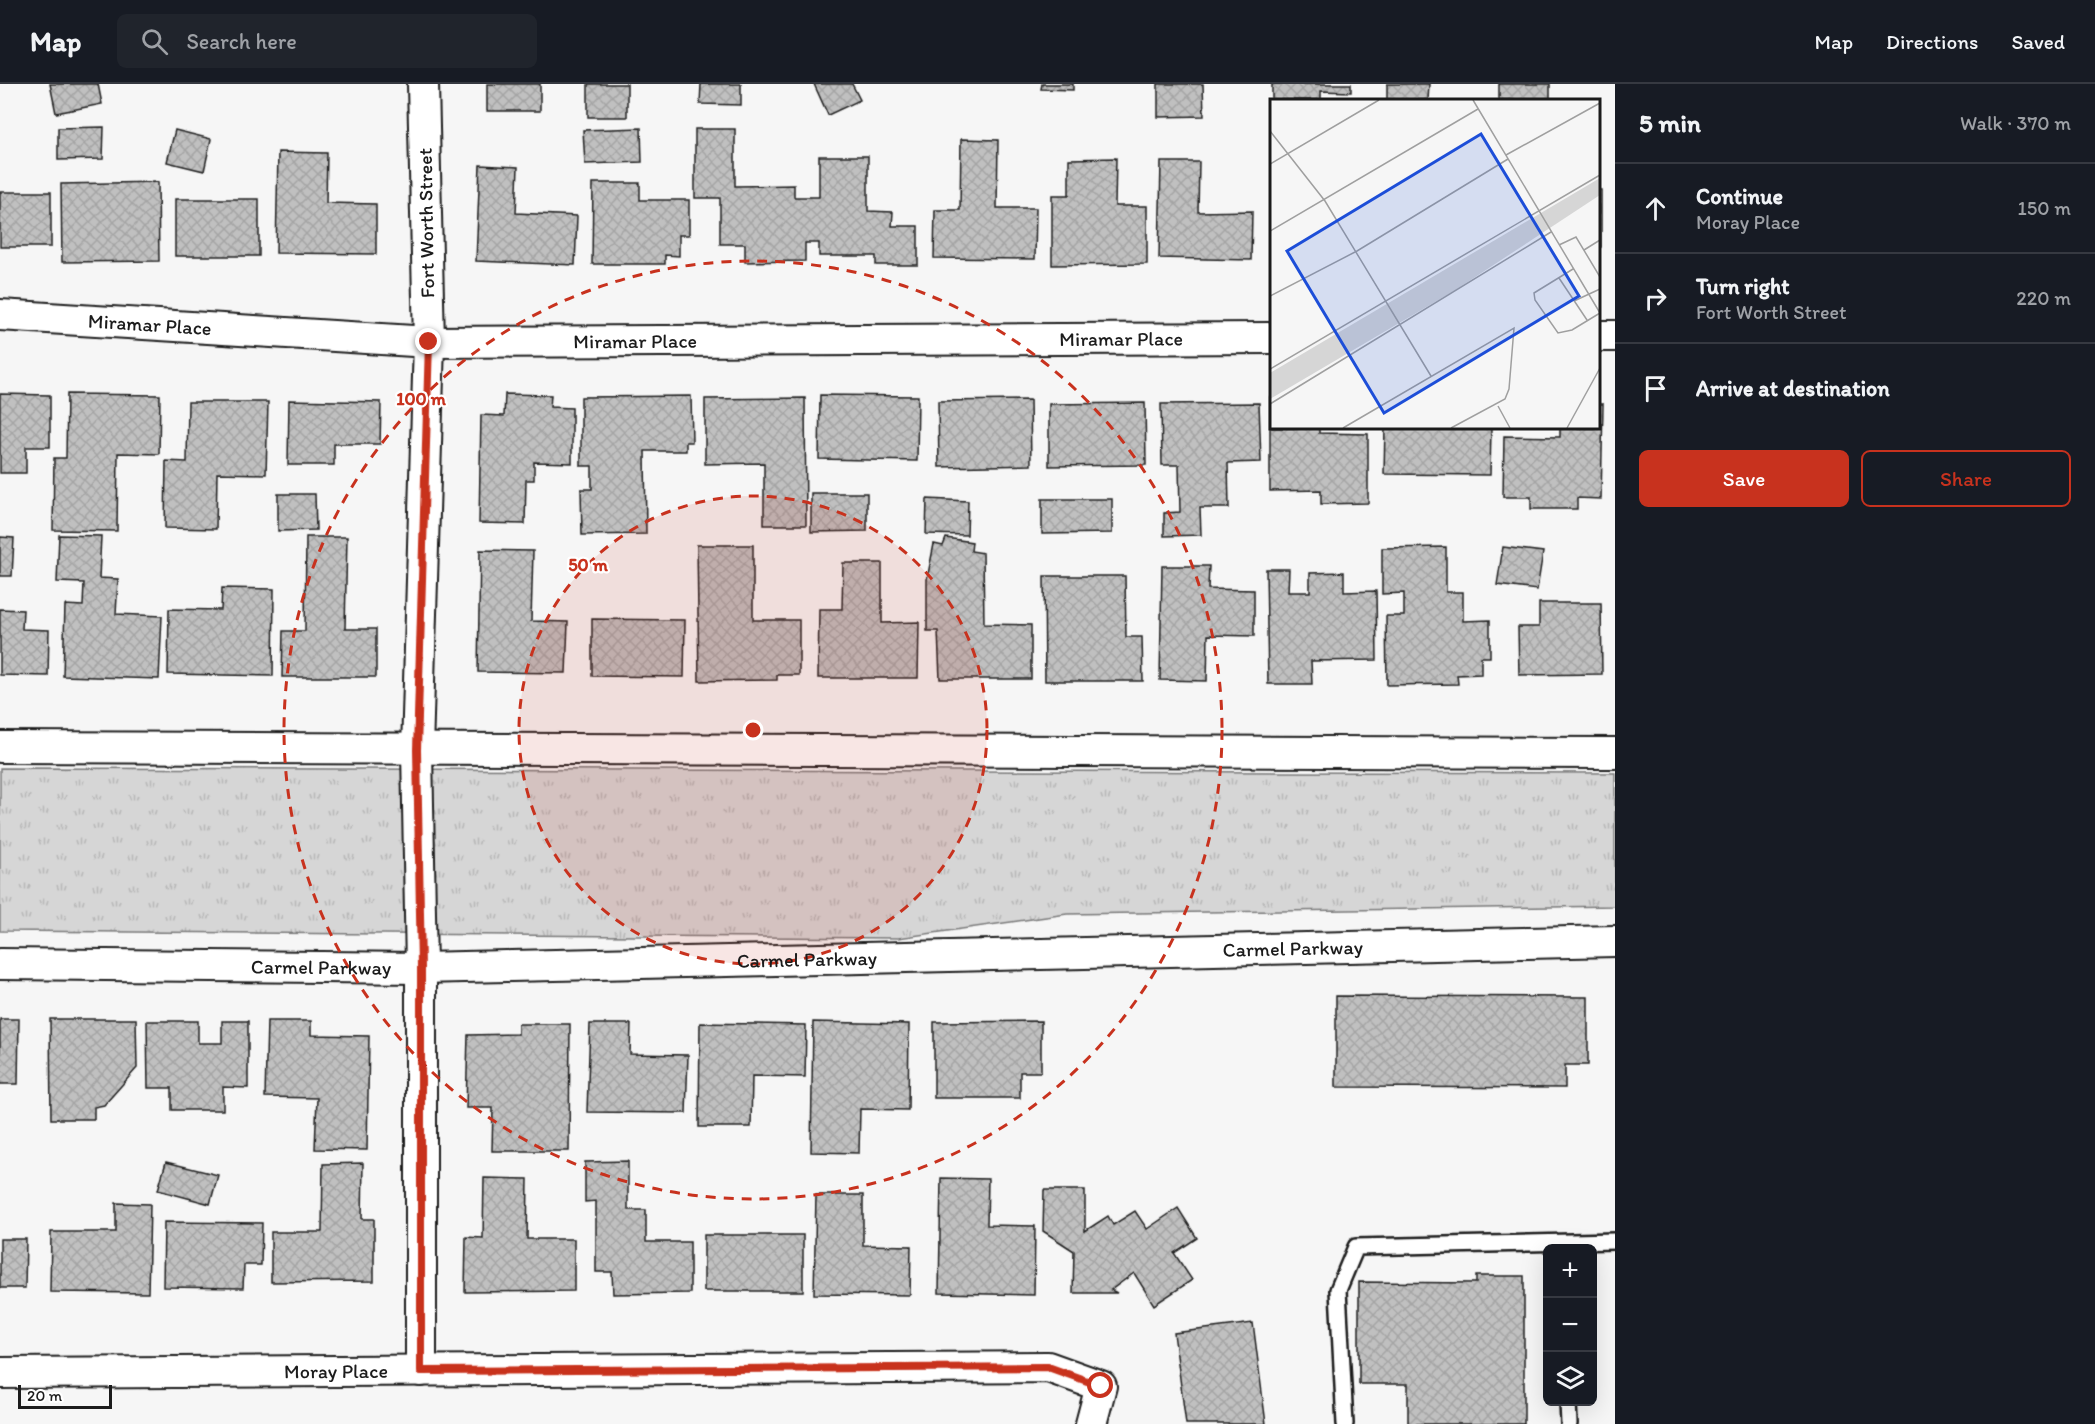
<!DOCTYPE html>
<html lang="en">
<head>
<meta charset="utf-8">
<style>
  :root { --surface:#171b24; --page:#20242c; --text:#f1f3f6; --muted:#9ea1a6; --line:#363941; --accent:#c8321e }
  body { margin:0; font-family:Itim,sans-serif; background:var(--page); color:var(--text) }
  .controls { position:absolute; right:18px; bottom:18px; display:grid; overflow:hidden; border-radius:9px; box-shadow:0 6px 24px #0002 }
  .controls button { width:54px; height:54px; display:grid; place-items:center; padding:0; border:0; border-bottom:2px solid var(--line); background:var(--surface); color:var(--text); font:30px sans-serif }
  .scale { position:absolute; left:18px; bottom:15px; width:94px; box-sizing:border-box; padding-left:6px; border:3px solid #1c1c1c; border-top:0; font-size:16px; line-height:21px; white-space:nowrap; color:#1c1c1c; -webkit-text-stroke:4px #fff; paint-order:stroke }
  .stop { position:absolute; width:18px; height:18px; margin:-14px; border:4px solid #c8321e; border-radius:50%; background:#fff }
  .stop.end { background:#c8321e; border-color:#fff; box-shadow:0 2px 6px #0008 }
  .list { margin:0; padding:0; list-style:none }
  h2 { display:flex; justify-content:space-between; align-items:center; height:78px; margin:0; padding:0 24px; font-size:26px }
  h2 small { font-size:20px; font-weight:400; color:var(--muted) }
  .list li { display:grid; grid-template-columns:39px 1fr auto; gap:18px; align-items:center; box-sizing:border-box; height:90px; padding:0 24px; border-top:2px solid var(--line) }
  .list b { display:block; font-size:22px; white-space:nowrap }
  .list p { margin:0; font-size:20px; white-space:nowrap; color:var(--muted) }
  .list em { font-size:20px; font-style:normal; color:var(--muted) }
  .actions { display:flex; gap:12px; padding:18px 24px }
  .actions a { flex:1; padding:14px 0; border:2px solid var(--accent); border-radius:9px; text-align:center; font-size:21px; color:var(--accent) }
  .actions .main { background:var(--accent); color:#fff }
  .icon { flex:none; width:33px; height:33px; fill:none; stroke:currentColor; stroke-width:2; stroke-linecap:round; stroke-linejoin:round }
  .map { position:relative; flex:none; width:1615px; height:1340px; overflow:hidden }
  header { display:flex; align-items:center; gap:36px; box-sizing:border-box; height:84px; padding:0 30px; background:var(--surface); border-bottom:2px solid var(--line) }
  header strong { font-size:28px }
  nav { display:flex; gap:33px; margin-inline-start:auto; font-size:21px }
  .search { width:420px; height:54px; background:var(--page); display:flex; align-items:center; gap:15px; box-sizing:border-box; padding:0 21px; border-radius:9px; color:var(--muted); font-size:22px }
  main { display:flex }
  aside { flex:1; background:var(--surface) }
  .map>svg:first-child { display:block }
</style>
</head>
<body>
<header>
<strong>Map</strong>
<div class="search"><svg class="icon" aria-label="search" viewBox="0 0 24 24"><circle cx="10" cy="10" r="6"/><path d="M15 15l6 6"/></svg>Search here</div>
<nav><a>Map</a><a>Directions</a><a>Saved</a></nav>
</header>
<main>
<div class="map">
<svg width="1615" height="1340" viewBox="0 0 1615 1340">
  <defs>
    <pattern id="park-tufts" width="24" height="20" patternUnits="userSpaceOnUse" patternTransform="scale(1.5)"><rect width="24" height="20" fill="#d6d6d6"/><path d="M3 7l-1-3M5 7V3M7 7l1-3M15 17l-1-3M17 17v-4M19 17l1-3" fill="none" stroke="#b7b7b7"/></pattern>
    <pattern id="building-cross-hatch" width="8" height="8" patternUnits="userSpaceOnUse" patternTransform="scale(1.5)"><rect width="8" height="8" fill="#c0c0c0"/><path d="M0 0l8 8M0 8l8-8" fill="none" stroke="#a4a4a4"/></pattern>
  </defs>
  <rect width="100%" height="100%" fill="#f6f6f6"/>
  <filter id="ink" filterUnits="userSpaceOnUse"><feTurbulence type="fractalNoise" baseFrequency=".0167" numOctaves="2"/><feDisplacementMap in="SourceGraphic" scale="12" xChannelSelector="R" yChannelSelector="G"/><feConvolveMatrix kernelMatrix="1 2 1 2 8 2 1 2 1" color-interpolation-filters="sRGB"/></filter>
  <g filter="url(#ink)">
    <polygon fill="url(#park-tufts)" stroke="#797979" stroke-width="1.5" points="0,684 1615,689 1615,822 1067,830 898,854 0,847"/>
    <g fill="url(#building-cross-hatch)" stroke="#1c1c1c" stroke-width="1.5">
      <polygon points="50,0 98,0 102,20 56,29"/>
      <rect x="487" y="0" width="53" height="27"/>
      <rect x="588" y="0" width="39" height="33"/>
      <polygon points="701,0 741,0 741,21 700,20"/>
      <polygon points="814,0 852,0 860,16 828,31"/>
      <polygon points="1042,0 1073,0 1073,6 1041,5"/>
      <polygon points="1158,0 1203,0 1204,32 1158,33"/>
      <polygon points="1272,0 1351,0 1351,8 1321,7 1321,16 1272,16"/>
      <polygon points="1387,0 1429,0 1428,16 1387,16"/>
      <rect x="1499" y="0" width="51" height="16"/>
      <polygon points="104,43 103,75 58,76 58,44"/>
      <polygon points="641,44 642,78 585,80 583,46"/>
      <polygon points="695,45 735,45 735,102 794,101 794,113 819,113 819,72 868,72 868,127 893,128 892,142 918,142 918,181 876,181 876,172 819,172 819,159 805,159 805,177 745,178 745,160 720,160 720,114 695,114"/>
      <polygon points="175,46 211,55 204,87 167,78"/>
      <polygon points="961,55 998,56 997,124 1036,124 1035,175 934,174 935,126 960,126"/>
      <polygon points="278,68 327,69 326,119 376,120 376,170 276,169"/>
      <polygon points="1116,74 1115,122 1147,122 1147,180 1052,181 1052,111 1069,111 1069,75"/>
      <polygon points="1161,78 1199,78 1198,128 1252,127 1251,176 1159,174"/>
      <polygon points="480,81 518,83 516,129 577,132 575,181 476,177"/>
      <polygon points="158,98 159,177 62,178 61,100"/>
      <polygon points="593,99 640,99 640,116 689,116 689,151 679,151 679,172 665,171 665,180 592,180"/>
      <rect x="1598" y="106" width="3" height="57"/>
      <rect x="0" y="108" width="51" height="55"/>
      <rect x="175" y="115" width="84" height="57"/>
      <polygon points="0,310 50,311 50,363 26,363 26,389 0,389"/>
      <polygon points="67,310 160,311 159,370 118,369 117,447 53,446 54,374 66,374"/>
      <polygon points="505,310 551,311 550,323 572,324 572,379 534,378 534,396 526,396 525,440 479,439 481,331 504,332"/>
      <polygon points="820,311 918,312 917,377 819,375"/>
      <polygon points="691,312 692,358 686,358 686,367 645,367 646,450 582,451 581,405 592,405 592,382 581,382 581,313"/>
      <polygon points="1270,313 1272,313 1272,344 1319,344 1319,349 1368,350 1368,419 1321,420 1321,406 1270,407"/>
      <polygon points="805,314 806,441 764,441 764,379 705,380 705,315"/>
      <polygon points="289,316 381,318 380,360 334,360 334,381 288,381"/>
      <polygon points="1030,316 1031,381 939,383 938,317"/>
      <polygon points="188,318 268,318 266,390 217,389 216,445 165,444 166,377 187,378"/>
      <polygon points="1145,319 1146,381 1049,382 1049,320"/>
      <polygon points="1259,319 1261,378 1228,379 1229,424 1200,424 1201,451 1164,452 1164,429 1180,428 1179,381 1162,381 1161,320"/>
      <polygon points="1598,320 1603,320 1601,415 1577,414 1577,425 1531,425 1531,413 1503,413 1504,352 1560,353 1560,344 1598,344"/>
      <polygon points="1385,344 1491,344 1490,391 1384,390"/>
      <polygon points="811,409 867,409 867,447 811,448"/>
      <polygon points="278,410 315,410 316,446 278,447"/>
      <polygon points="927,415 968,417 967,451 926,450"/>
      <polygon points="1042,415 1112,415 1112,449 1042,450"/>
      <polygon points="59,451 101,452 99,494 118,495 116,530 162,532 159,595 63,592 65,521 83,522 84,499 57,498"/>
      <polygon points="0,453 14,454 12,492 0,492"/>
      <polygon points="306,453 347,453 345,545 376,545 376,593 282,593 283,547 305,547"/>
      <polygon points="946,454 972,458 971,467 983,469 984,540 1031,541 1031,595 940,595 938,547 927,547 927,495 934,460 943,462"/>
      <polygon points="697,461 753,461 753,536 799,536 799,591 777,591 777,596 699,597"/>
      <polygon points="1446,463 1446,508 1463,508 1463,537 1490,536 1490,573 1481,573 1481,590 1457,591 1458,600 1387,601 1386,532 1404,532 1404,509 1382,510 1382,464"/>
      <polygon points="1503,463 1543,468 1537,506 1497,501"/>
      <polygon points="480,466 533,467 531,537 568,538 566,589 478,588"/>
      <polygon points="843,479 882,479 882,539 919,538 918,594 818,594 819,525 842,525"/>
      <polygon points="1162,482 1209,482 1208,505 1254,506 1254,552 1208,551 1207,597 1160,596"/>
      <polygon points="1266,485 1289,485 1288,508 1310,508 1310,489 1344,488 1344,508 1376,507 1377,576 1311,577 1312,600 1268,600"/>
      <polygon points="1044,492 1125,492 1126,553 1142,553 1143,597 1045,597"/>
      <polygon points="222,504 274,505 273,592 168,590 169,525 221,526"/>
      <polygon points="1539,519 1601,519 1602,590 1519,591 1518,543 1539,543"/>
      <polygon points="0,525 23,526 22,545 49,546 48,592 0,591"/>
      <polygon points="592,535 685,536 684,593 592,592"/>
      <polygon points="1336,912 1588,913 1588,981 1565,981 1565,1004 1336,1003"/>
      <polygon points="0,935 19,935 18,1000 0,1000"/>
      <polygon points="50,935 136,935 137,984 104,1021 94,1023 94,1035 51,1035"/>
      <polygon points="147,937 198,937 198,959 222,959 222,937 248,937 248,1004 223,1003 223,1026 172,1026 172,1004 148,1004"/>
      <polygon points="267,937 311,937 311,951 369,952 367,1066 315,1065 317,1014 265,1013"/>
      <polygon points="1041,937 1041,988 1020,988 1020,1014 934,1014 934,938"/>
      <polygon points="813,938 909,940 908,1026 860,1025 859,1069 811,1068"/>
      <polygon points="700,939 806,941 805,993 752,992 751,1043 699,1043"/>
      <polygon points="518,940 570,940 569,1067 492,1067 493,1024 466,1024 468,951 518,950"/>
      <polygon points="590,940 631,940 630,970 688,971 686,1029 587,1028"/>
      <polygon points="628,1077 628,1126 646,1126 646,1158 690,1158 690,1209 613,1210 612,1188 596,1188 596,1117 585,1118 585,1078"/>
      <polygon points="166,1078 218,1091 210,1120 158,1106"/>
      <polygon points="363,1079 362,1135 374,1135 374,1197 271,1198 271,1148 322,1148 323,1080"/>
      <polygon points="484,1094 528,1095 527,1155 574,1155 574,1207 465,1208 466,1153 483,1154"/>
      <polygon points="941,1094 988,1095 987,1141 1035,1142 1034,1211 939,1209"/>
      <polygon points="1044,1106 1085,1106 1085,1147 1108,1132 1113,1141 1135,1127 1147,1145 1178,1124 1197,1154 1174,1169 1192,1196 1154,1221 1134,1189 1111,1206 1117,1209 1073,1209 1074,1167 1043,1147"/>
      <polygon points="816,1111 863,1111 863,1161 911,1162 910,1211 814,1210"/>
      <polygon points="116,1119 150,1120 148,1209 50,1208 51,1148 116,1148"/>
      <polygon points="164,1138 262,1139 261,1181 244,1181 243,1204 163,1203"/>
      <rect x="704" y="1151" width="99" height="56"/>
      <polygon points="0,1155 26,1155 25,1204 0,1204"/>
      <polygon points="1476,1192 1524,1192 1524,1340 1408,1340 1408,1300 1359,1300 1359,1198 1476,1199"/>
      <polygon points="1253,1239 1266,1340 1186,1340 1174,1249"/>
    </g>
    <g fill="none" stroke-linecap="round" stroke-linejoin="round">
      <g stroke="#1c1c1c" stroke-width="20">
        <g id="lane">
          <polyline points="1568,1318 1569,1340"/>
          <polyline points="1345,1340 1338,1206 1356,1163 1615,1157"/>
        </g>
      </g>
      <g stroke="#1c1c1c" stroke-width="34">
        <g id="street">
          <path id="s1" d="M0,231L429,258L1272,254"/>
          <polyline points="1598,252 1615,252"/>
          <polyline points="0,663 1615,669"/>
          <path id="s2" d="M0,880L421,884L1615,857"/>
          <polyline points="421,1287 421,884 417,666 429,258 423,0"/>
          <path id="s3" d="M0,1289L1048,1283L1101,1302L1091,1340"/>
        </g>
      </g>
      <use href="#lane" stroke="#fff" stroke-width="15"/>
      <use href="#street" stroke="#fff" stroke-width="30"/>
    </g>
  </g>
  <g fill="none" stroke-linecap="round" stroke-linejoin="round" filter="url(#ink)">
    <polyline stroke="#c8321e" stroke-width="8" points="429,258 417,666 421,884 421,1287 1048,1283 1101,1302"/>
  </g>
  <circle cx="753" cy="646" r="234" fill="#c8321e" fill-opacity=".12"/>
  <g fill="none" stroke="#c8321e" stroke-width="3" stroke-dasharray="10 8">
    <circle cx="753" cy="646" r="234"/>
    <circle cx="753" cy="646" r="469"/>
  </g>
  <g text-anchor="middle" stroke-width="4.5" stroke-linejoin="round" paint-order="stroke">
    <g font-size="20" fill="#1c1c1c" stroke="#fff">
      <text transform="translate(426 139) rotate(-91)" y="7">Fort Worth Street</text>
      <text dy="7" stroke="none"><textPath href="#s1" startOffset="150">Miramar Place</textPath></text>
      <text dy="7" stroke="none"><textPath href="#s1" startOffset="1122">Miramar Place</textPath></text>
      <text dy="7" stroke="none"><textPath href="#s1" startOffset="636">Miramar Place</textPath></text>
      <text dy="7" stroke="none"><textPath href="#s2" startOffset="1293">Carmel Parkway</textPath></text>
      <text dy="7" stroke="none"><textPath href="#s2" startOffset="807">Carmel Parkway</textPath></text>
      <text dy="7" stroke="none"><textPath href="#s2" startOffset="321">Carmel Parkway</textPath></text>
      <text dy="7" stroke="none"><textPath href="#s3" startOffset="336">Moray Place</textPath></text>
    </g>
  </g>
  <g transform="translate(1270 15)">
    <rect width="330" height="330" fill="#f6f6f6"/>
    <path d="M330,79V96L187,190L0,300V274Z" fill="#d6d6d6"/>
    <path fill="none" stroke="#9f9f9f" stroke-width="1.5" d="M203,1L330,214M0,32L55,102L161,277M236,56L330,4M0,65L109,1M0,132L208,10M289,146L306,138L330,178M314,151L330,141M303,170L264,194L265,201L288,234L302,231L330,214M289,179L317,221M0,197L87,152L238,60M304,202L330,190M0,270L330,76M0,305L281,133M228,307L240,329M73,329L244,229L239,290L235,300L181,329M297,329L330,269"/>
    <path fill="#1d4ed8" fill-opacity="0.15" stroke="#1d4ed8" stroke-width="3" d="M211,35L309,197L114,314L17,152Z"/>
    <rect width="330" height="330" fill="none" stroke="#1c1c1c" stroke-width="3"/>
  </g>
  <circle cx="753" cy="646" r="9" fill="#c8321e" stroke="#fff" stroke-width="3"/>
  <g font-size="18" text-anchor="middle" font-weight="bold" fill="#c8321e" stroke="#fff" stroke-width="4.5" stroke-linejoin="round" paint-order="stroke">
    <text x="421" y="321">100 m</text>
    <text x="588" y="487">50 m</text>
  </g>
</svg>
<div class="controls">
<button>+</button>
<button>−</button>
<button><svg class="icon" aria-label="layers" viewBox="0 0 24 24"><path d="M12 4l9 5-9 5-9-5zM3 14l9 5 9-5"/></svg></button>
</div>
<div class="scale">20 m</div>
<div class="stop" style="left:1101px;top:1302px"></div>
<div class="stop end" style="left:429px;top:258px"></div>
</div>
<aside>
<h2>5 min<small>Walk · 370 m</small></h2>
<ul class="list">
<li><svg class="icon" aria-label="ahead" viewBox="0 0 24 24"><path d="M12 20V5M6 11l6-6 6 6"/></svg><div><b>Continue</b><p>Moray Place</p></div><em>150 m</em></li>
<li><svg class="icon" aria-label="right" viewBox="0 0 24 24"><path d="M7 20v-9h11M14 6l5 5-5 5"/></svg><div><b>Turn right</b><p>Fort Worth Street</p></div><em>220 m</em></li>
<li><svg class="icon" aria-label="arrive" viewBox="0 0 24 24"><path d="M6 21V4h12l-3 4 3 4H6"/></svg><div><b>Arrive at destination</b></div></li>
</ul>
<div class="actions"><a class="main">Save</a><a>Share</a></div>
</aside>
</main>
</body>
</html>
